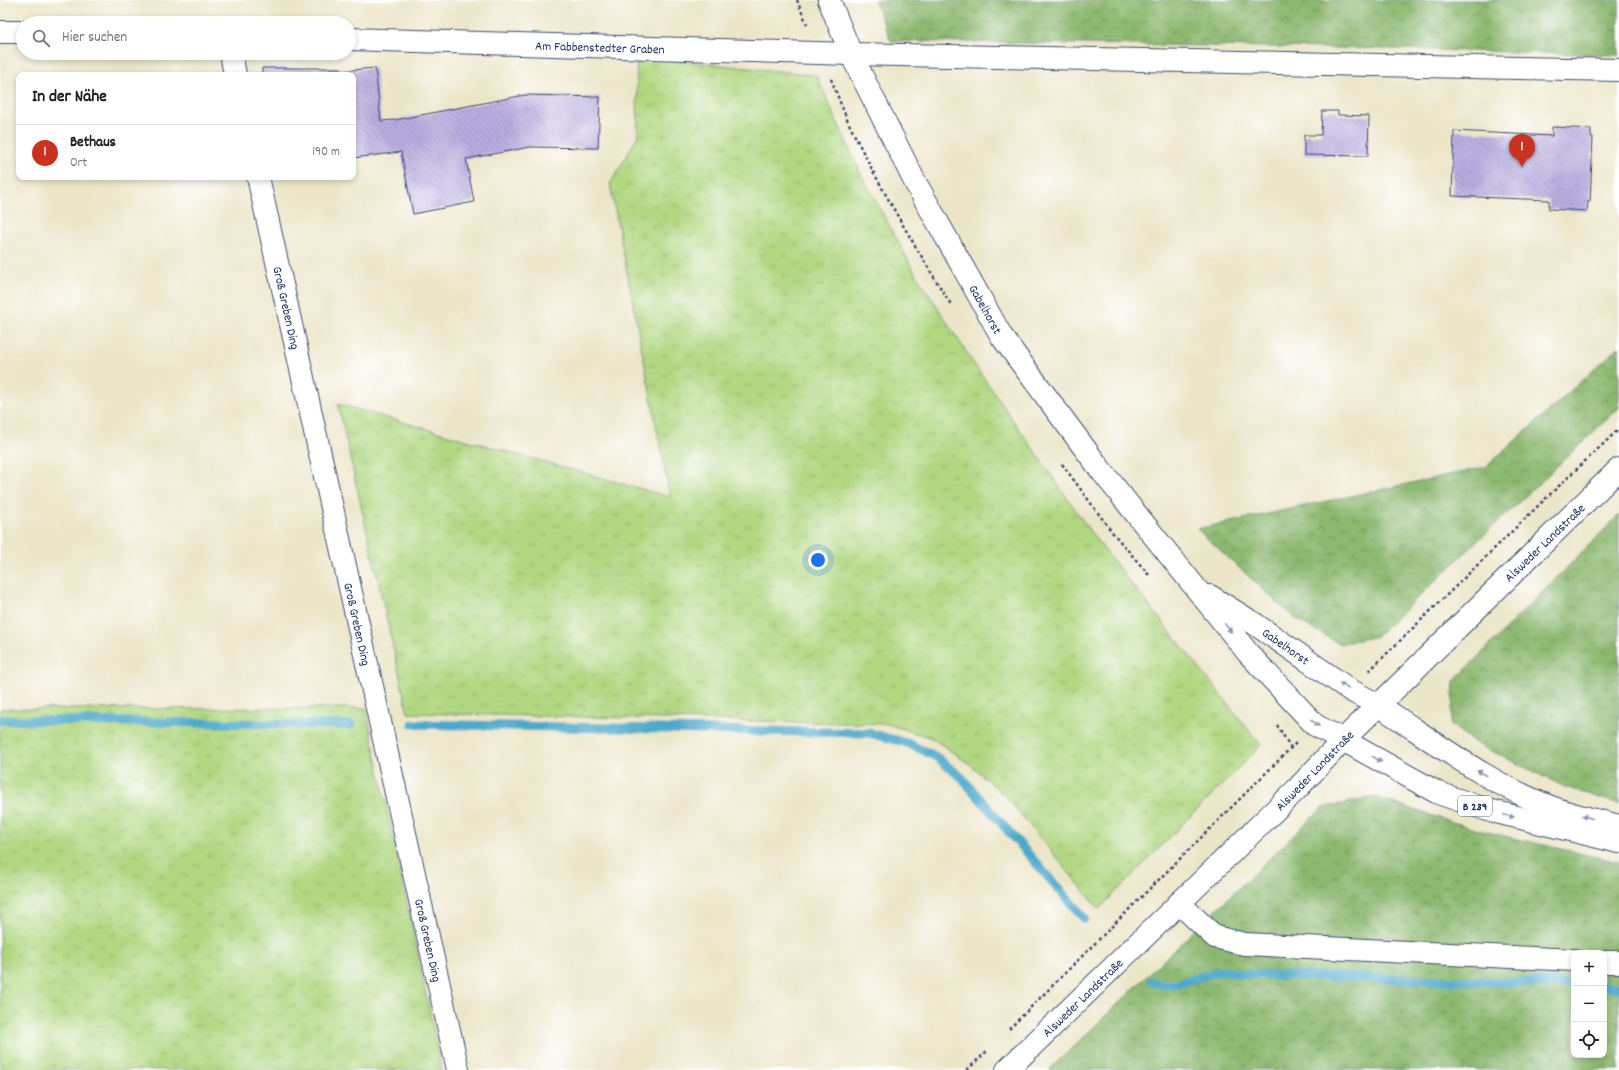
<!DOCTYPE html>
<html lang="de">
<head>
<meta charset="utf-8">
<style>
  :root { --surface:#fff; --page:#f2f2f2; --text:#222; --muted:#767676; --line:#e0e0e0; --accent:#c8321e }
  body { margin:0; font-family:Dekko,sans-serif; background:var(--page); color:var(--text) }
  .controls { position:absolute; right:12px; bottom:12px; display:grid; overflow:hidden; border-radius:8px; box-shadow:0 2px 6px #0003 }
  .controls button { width:36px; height:36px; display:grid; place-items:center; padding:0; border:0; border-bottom:1px solid var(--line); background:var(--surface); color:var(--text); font:20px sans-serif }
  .you { position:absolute; left:818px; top:560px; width:14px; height:14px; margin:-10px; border:3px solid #fff; border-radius:50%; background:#1a73e8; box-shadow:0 0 0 6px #1a73e833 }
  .badge { display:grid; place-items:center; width:26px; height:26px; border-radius:50%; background:var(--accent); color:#fff; font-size:13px; font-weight:700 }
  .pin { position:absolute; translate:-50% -33px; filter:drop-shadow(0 1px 2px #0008) }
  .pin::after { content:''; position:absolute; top:21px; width:14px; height:12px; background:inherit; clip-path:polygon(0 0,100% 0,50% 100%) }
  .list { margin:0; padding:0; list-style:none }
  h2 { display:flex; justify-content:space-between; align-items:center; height:52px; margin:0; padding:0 16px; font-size:17px }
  h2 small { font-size:13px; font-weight:400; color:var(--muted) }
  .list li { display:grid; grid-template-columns:26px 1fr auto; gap:12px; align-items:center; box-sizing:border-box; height:56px; padding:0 16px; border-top:1px solid var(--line) }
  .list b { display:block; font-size:15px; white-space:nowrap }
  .list p { margin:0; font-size:13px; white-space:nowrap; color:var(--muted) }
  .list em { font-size:13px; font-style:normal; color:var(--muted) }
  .icon { flex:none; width:22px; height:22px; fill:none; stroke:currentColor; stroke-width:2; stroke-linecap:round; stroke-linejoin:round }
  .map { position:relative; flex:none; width:1619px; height:1070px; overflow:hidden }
  .search { position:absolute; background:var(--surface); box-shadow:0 2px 6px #0003; left:16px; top:16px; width:340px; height:44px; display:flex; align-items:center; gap:10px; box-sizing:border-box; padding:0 14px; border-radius:22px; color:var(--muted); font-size:15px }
  .panel { position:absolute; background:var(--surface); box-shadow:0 2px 6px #0003; left:16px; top:72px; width:340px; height:108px; border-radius:8px }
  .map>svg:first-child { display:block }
</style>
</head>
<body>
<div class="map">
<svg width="1619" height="1070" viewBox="0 0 1619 1070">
  <defs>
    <pattern id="grass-tufts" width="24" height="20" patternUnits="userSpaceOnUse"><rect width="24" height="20" fill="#b1d781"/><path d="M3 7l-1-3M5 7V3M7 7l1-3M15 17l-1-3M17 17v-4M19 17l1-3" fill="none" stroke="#98b972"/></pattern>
    <pattern id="forest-crowns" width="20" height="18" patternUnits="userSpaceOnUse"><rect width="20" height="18" fill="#8cb86f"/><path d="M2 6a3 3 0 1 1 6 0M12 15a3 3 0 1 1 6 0" fill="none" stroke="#72965e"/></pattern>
    <pattern id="building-back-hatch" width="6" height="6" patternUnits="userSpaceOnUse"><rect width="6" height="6" fill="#b9ace0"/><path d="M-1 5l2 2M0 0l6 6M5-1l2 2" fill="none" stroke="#968cb9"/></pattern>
  </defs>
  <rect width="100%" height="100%" fill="#fff"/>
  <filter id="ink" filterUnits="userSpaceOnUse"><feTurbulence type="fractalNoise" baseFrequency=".025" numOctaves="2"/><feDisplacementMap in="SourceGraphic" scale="8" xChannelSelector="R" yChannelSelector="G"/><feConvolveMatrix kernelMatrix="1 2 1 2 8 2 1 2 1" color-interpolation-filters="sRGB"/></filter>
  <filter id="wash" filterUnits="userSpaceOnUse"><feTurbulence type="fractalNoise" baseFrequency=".012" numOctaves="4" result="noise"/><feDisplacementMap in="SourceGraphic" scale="16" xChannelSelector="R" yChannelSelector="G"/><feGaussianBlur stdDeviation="0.9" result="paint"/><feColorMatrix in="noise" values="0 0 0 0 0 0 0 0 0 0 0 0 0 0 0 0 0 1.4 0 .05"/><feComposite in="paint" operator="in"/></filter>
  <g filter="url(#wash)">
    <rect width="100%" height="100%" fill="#ece6c9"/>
    <g fill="url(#grass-tufts)" stroke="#668370">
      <polygon points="636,56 816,75 859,170 914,271 972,361 1095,538 1261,745 1099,909 1008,799 971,765 932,738 887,724 408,713 338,404 670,497 610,184 638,136"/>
      <polygon points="366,708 442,1070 0,1070 0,709"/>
    </g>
    <g fill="url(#forest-crowns)" stroke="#547466" fill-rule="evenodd">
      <polygon points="874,0 1619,0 1619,55 1399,49 891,41"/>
      <polygon points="1619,347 1619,408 1377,636 1340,644 1294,618 1197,529 1486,467"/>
      <polygon points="1619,515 1619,804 1565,787 1477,744 1451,725 1454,681"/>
      <path d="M1374,797L1478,830L1619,862V1070H1049L1322,808ZM1574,953H1604V1055H1574Z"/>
    </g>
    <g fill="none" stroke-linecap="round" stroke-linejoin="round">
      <g stroke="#4da9cb" stroke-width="9">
        <polyline points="0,720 351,725"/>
        <polyline points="413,724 869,733 907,743 935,756 961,777 1084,918"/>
        <path d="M1152,981C1174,993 1200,973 1223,971C1228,971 1234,973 1238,974L1574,984"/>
        <polyline points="1604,985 1619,988"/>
      </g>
    </g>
    <g id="blocks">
      <g fill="url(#building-back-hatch)">
        <polygon points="262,68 341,68 341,71 375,68 381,121 395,120 525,95 600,97 598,148 530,147 466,159 474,202 413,214 401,152 353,158 353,75 262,75"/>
        <polygon points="1322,111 1338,111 1338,115 1369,116 1368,156 1304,155 1304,135 1321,135"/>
        <polygon points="1552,127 1591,129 1591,137 1593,137 1590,202 1588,201 1587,211 1549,209 1549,200 1452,196 1454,131 1552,136"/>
      </g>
    </g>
  </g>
  <g filter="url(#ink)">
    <use href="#blocks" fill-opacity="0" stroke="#3a4a6e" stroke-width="1"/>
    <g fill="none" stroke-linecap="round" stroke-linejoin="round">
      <g stroke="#3a4a6e" stroke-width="24">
        <g id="minor">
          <path id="s1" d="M829,0L851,54L914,180L1002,337L1100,469L1248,653L1315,725L1343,740L1296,790L1007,1070"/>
          <polyline points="0,32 23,32"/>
          <path id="s2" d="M349,39L851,54L1619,70"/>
          <polyline points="231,53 235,75"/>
          <path id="s3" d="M258,177L458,1070"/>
          <path id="s4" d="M1210,596L1255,624L1350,690L1378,705"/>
          <polyline points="1179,903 1215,937 1244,944 1574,960"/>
          <polyline points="1604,962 1619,962"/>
        </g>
      </g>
      <g stroke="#3a4a6e" stroke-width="24">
        <g id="major">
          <polyline points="1619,469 1343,740 1438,793 1488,810 1619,842"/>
          <path d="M1378,705C1435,742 1490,785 1554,808C1575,816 1598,820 1619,826"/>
        </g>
      </g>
      <g stroke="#3a4a6e" stroke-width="2.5" stroke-dasharray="3 3" stroke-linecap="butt">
        <polyline points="797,0 808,27"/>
        <path d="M831,79C838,96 844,114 852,130C882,191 916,249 952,306"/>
        <polyline points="1062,464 1112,532 1149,575"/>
        <polyline points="1369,671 1542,502 1619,429"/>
        <polyline points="1277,725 1291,748"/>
        <polyline points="1009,1029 1296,743"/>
        <polyline points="967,1070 987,1051"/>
      </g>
      <use href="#minor" stroke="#fff" stroke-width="22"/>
      <use href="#major" stroke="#fff" stroke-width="22"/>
    </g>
    <defs><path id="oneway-solid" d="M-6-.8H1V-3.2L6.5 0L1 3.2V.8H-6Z"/></defs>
    <g fill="#8d97ae">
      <use href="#oneway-solid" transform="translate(1228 628) rotate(51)"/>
      <use href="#oneway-solid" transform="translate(1344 686) rotate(-145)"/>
      <use href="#oneway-solid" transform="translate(1315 723) rotate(39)"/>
      <use href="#oneway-solid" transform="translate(1377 759) rotate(29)"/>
      <use href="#oneway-solid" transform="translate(1482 773) rotate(-152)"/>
      <use href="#oneway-solid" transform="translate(1509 816) rotate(14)"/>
      <use href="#oneway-solid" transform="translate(1587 817) rotate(-164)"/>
    </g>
  </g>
  <g text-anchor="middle" stroke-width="3.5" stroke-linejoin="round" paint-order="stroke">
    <rect fill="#fff" stroke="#5f6d8e" stroke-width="1" x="1458" y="796" width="34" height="20" rx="3"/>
    <g font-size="12" font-weight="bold" fill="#1b2f5e">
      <text x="1475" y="810">B 239</text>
    </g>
    <g font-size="13" fill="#1b2f5e" stroke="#fff">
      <text dy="5" stroke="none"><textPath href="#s2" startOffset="251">Am Fabbenstedter Graben</textPath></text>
      <text dy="5" stroke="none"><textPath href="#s3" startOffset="134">Groß Greben Ding</textPath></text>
      <text dy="5" stroke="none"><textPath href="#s1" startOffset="347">Gabelhorst</textPath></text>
      <text transform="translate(1544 542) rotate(-44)" y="5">Alsweder Landstraße</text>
      <text dy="5" stroke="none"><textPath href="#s3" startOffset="458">Groß Greben Ding</textPath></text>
      <text dy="5" stroke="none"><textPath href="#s4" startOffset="91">Gabelhorst</textPath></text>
      <text transform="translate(1314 770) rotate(-46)" y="5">Alsweder Landstraße</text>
      <text dy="5" stroke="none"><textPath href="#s3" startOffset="782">Groß Greben Ding</textPath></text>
      <text transform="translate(1082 997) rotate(-44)" y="5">Alsweder Landstraße</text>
    </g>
  </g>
</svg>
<div class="controls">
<button>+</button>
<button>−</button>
<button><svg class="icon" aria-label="locate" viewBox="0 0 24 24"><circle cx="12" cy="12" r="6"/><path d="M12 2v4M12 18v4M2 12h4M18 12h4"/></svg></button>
</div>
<div class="you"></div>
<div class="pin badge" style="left:1522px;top:167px">1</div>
<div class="search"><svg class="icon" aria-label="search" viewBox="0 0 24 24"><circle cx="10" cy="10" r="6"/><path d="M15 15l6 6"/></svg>Hier suchen</div>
<section class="panel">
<h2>In der Nähe<small></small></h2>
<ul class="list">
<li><span class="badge">1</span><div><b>Bethaus</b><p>Ort</p></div><em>190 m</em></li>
</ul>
</section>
</div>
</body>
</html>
